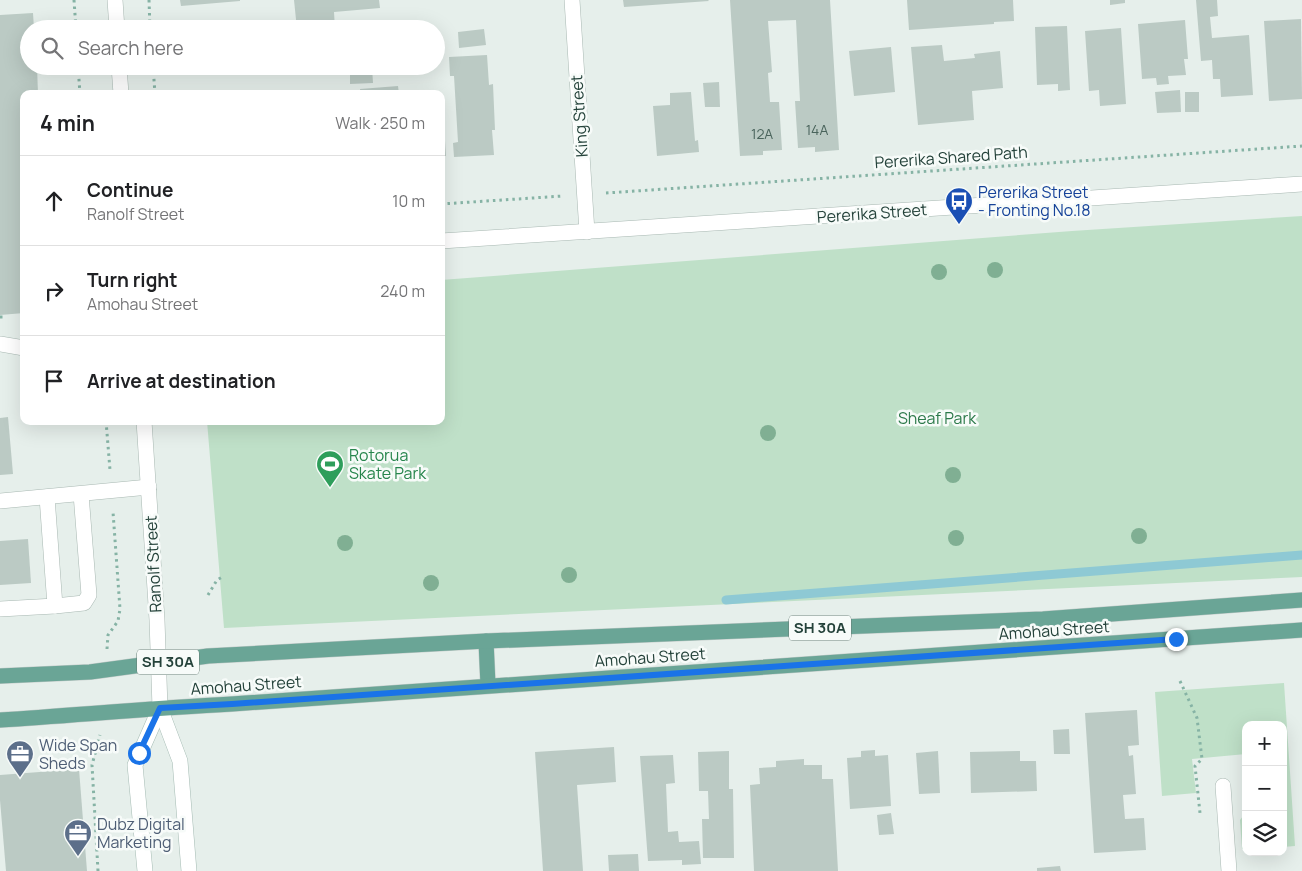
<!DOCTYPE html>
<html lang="en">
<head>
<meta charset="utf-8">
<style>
  :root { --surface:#fff; --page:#f6f6f6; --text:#202124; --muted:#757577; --line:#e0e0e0 }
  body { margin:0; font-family:Manrope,sans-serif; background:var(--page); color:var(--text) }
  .controls { position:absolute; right:15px; bottom:15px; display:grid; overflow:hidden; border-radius:10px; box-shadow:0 5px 20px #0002 }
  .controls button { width:45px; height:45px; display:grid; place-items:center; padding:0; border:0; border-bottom:1px solid var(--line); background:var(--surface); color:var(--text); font:25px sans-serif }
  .stop { position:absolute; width:15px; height:15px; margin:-11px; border:4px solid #1a73e8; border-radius:50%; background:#fff }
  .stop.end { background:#1a73e8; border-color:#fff; box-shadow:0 1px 5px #0008 }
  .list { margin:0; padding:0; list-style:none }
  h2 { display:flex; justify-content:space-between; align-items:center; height:65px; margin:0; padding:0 20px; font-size:21px }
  h2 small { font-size:16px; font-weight:400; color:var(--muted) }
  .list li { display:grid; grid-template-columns:32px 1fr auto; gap:15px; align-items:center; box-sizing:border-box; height:90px; padding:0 20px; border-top:1px solid var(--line) }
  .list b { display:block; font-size:19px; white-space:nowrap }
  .list p { margin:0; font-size:16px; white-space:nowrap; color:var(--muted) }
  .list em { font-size:16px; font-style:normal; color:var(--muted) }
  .icon { flex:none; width:28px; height:28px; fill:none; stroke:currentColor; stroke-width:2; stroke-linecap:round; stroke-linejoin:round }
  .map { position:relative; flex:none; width:1302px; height:871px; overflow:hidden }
  .search { position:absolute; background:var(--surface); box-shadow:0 5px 20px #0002; left:20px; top:20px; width:425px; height:55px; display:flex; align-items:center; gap:12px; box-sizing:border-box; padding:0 18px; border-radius:28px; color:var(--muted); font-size:19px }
  .panel { position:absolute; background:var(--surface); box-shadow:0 5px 20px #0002; left:20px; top:90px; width:425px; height:335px; border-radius:10px }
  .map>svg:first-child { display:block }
</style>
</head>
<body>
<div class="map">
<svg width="1302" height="871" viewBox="0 0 1302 871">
  <rect width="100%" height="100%" fill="#e6efeb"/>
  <g fill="#bfe0c8">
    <polygon points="1302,216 1302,577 224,628 207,421 441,421 441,280 1072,231"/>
    <polygon points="1284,683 1295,846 1283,847 1283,725 1246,725 1246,754 1192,759 1196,793 1162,796 1155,692"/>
    <polygon points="1246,812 1246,849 1242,849 1240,820"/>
  </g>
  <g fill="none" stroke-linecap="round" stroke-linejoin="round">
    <polyline stroke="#8ec9d4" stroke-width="9" points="726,600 1302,555"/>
  </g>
  <g fill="#bbcac4">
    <polygon points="180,0 240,0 240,1 181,6"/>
    <polygon points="294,0 379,0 380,8 334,12 335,29 297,29"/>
    <polygon points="623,0 708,0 709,1 624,7"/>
    <polygon points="730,0 830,0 839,150 815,152 815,147 798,148 795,101 800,101 796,20 768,21 772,72 768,73 770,102 779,102 782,150 763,151 763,155 740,156"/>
    <polygon points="907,0 1013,0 1014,21 994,22 994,24 909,30"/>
    <polygon points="1110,0 1125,0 1125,3 1110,5"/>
    <polygon points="1196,0 1217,0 1218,16 1210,17 1212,38 1249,35 1253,95 1221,97 1220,79 1213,79 1212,60 1201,61"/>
    <polygon points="33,13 34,29 29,29 29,66 37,66 38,94 24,94 24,313 0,315 0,15"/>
    <polygon points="1301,19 1302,99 1269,101 1264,21"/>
    <polygon points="1185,20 1188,59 1184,59 1186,75 1168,76 1169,84 1157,85 1156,78 1142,79 1138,24"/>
    <polygon points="1067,26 1070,90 1058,91 1058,84 1037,85 1035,27"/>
    <polygon points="1121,28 1126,104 1100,106 1099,90 1089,91 1085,31"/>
    <polygon points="484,29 486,45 459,48 458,32"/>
    <polygon points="942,45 944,61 975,58 974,54 1000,51 1003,88 972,91 974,120 918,125 911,47"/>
    <polygon points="891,47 895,92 854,96 849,51"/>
    <polygon points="487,55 489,85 493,84 495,130 492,130 494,155 454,157 453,143 458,142 454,76 450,76 449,57"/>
    <polygon points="350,66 372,66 373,83 350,84"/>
    <polygon points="719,82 720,107 705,107 703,83"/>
    <polygon points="398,86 399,94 361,94 360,89"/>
    <polygon points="1180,90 1181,112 1157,113 1155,92"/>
    <polygon points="691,92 695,141 698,140 699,152 657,156 653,106 670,105 670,93"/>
    <rect x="1185" y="92" width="14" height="20"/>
    <polygon points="441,111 443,111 446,156 441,156"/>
    <polygon points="8,417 13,474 0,475 0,418"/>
    <polygon points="28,539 31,583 0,585 0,541"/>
    <polygon points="1137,710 1139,745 1128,746 1129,756 1133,755 1136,794 1123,795 1125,819 1144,818 1146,850 1094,853 1085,713"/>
    <polygon points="1069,729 1070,754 1054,754 1053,730"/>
    <polygon points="614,747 616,782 577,785 583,871 543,871 535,752"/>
    <polygon points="875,750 875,756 888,755 891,806 850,809 847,758 861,757 861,751"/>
    <polygon points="729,751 729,789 733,789 734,858 703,858 702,819 709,819 708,791 699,791 698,752"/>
    <polygon points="938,751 940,793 919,794 916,753"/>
    <polygon points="1020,751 1020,761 1036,761 1037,791 971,793 970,752"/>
    <polygon points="673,755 675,783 666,784 668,832 678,831 679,842 699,841 701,864 682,865 682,860 648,861 640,756"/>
    <polygon points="804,759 804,765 822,765 822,779 833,779 838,871 754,871 750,785 760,784 759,768 776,767 776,761"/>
    <polygon points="79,769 87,871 6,871 0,800 0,775"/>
    <polygon points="891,813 894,834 879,835 877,815"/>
    <polygon points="638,854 639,871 609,871 608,855"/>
    <polygon points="1060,866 1061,871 1037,871 1037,868"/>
  </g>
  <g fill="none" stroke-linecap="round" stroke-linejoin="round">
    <g stroke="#a8b8b2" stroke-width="16">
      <g id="service">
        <polyline points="0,344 24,348"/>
        <polyline points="0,501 149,487"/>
        <polyline points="55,606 84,603 89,595 81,494"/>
        <polyline points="0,609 55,606 47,497"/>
      </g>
    </g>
    <g stroke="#a8b8b2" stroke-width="16">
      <g id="minor">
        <polyline points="572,0 587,232"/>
        <polyline points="441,241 1302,184"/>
        <polyline points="1223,786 1229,871"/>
      </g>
    </g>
    <g stroke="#a8b8b2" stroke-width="16">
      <g id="tertiary">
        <polyline points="115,0 117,29"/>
        <polyline points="119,66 121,94"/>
        <polyline points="144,421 157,620 160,708"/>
      </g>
    </g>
    <g stroke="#a4bbb3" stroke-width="16">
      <g id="secondary">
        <polyline points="160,708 180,761 189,871"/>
        <polyline points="145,871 135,765 160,708"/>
      </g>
    </g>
    <g stroke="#c2cac8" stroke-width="16">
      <g id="primary">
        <polyline points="486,641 488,685"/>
        <polyline points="0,676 90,672 208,656 486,641 1043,619 1302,600"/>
        <path d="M0,720C77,715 155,708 232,704L1302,630"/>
      </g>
    </g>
    <g stroke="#86b3a5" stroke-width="3" stroke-dasharray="2.5 4" stroke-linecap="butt">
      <polyline points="74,0 76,29"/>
      <polyline points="149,0 150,29"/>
      <polyline points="78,66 80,94"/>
      <polyline points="153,66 155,94"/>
      <polyline points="606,193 1302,146"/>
      <polyline points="441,204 563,196"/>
      <polyline points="0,317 5,317"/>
      <polyline points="106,421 110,470"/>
      <polyline points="208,595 217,580 224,576"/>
      <polyline points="107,649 108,635 118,621 120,609 113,512"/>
      <polyline points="1180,681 1197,718 1202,759 1195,766 1200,813"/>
      <polyline points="98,871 92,765 100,735"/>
    </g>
    <use href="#service" stroke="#fff" stroke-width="15"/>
    <use href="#minor" stroke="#fff" stroke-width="15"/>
    <use href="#tertiary" stroke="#fff" stroke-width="15"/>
    <use href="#secondary" stroke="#fff" stroke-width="15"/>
    <use href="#primary" stroke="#6aa596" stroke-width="15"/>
  </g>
  <g fill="#80af93">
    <circle cx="995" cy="270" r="8"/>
    <circle cx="939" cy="272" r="8"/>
    <circle cx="768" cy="433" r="8"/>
    <circle cx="953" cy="475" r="8"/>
    <circle cx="1139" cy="536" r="8"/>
    <circle cx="956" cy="538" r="8"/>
    <circle cx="345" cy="543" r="8"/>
    <circle cx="569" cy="575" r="8"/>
    <circle cx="431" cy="583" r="8"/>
  </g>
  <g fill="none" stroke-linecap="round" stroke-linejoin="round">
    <polyline stroke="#1a73e8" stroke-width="6" points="139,753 160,708 232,704 1176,639"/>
  </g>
  <defs>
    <g id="bus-pin" transform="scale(1.4375)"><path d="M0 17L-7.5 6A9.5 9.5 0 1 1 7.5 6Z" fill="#1a4fb4" stroke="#f7fbf9"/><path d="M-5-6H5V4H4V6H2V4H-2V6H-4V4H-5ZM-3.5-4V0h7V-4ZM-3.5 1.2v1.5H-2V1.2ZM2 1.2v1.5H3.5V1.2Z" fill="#fff"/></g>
    <g id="stadium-pin" transform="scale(1.4375)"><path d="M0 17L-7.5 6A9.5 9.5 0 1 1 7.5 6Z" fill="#2e9e5b" stroke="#f7fbf9"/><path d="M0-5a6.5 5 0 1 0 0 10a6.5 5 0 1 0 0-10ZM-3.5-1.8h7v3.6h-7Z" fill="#fff"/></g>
    <g id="office-pin" transform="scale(1.4375)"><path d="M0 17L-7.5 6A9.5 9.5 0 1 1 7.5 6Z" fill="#5c6f8a" stroke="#f7fbf9"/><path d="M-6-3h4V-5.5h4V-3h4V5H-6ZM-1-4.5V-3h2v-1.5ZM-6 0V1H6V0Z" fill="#fff"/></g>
  </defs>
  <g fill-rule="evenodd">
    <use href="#bus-pin" x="959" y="201"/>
    <use href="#stadium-pin" x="330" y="464"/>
    <use href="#office-pin" x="20" y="754"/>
    <use href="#office-pin" x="78" y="833"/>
  </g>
  <g text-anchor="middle" stroke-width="5" stroke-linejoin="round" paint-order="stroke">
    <g font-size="14" fill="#4a645c">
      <text x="817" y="135">14A</text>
      <text x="762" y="139">12A</text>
    </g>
    <g fill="#f7fbf9" stroke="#637a73" stroke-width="1">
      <rect x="789" y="615.5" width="62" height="25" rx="4"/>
      <rect x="137" y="649.5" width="62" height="25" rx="4"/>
    </g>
    <g font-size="15" font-weight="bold" fill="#24423a">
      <text x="820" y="633">SH 30A</text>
      <text x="168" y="667">SH 30A</text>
    </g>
    <g font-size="16" fill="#24423a" stroke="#f7fbf9">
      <text transform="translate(579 116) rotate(-94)" y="6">King Street</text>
      <text transform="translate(951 157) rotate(-4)" y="6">Pererika Shared Path</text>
      <text transform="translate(872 213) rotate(-4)" y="6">Pererika Street</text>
      <text transform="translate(153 564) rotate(-93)" y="6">Ranolf Street</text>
      <text transform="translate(1054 630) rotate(-4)" y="6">Amohau Street</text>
      <text transform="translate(650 657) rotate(-4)" y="6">Amohau Street</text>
      <text transform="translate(246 685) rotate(-4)" y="6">Amohau Street</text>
    </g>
    <g font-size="16" fill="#164399" stroke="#f7fbf9" text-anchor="start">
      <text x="978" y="198">Pererika Street<tspan x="978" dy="18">- Fronting No.18</tspan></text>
    </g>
    <g font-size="16" fill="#2d7a4b" stroke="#f7fbf9">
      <text x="937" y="424">Sheaf Park</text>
    </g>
    <g font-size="16" fill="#27864d" stroke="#f7fbf9" text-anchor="start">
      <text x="349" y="461">Rotorua<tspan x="349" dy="18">Skate Park</tspan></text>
    </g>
    <g font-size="16" fill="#4e5e75" stroke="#f7fbf9" text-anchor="start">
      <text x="39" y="751">Wide Span<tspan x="39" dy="18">Sheds</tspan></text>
      <text x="97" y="830">Dubz Digital<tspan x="97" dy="18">Marketing</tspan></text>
    </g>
  </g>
</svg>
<div class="controls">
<button>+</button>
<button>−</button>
<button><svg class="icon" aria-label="layers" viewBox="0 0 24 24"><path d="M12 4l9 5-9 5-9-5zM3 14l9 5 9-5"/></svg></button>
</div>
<div class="stop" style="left:139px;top:753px"></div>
<div class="stop end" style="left:1176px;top:639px"></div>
<div class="search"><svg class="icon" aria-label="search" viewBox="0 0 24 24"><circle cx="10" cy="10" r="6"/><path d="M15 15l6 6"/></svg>Search here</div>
<section class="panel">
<h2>4 min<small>Walk · 250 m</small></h2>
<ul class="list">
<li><svg class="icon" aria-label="ahead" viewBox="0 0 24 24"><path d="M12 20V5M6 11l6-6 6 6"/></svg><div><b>Continue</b><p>Ranolf Street</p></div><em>10 m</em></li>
<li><svg class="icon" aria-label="right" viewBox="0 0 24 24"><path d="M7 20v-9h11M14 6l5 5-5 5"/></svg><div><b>Turn right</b><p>Amohau Street</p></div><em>240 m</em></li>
<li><svg class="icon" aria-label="arrive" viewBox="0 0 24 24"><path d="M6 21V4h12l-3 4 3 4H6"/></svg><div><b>Arrive at destination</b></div></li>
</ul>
</section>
</div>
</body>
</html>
